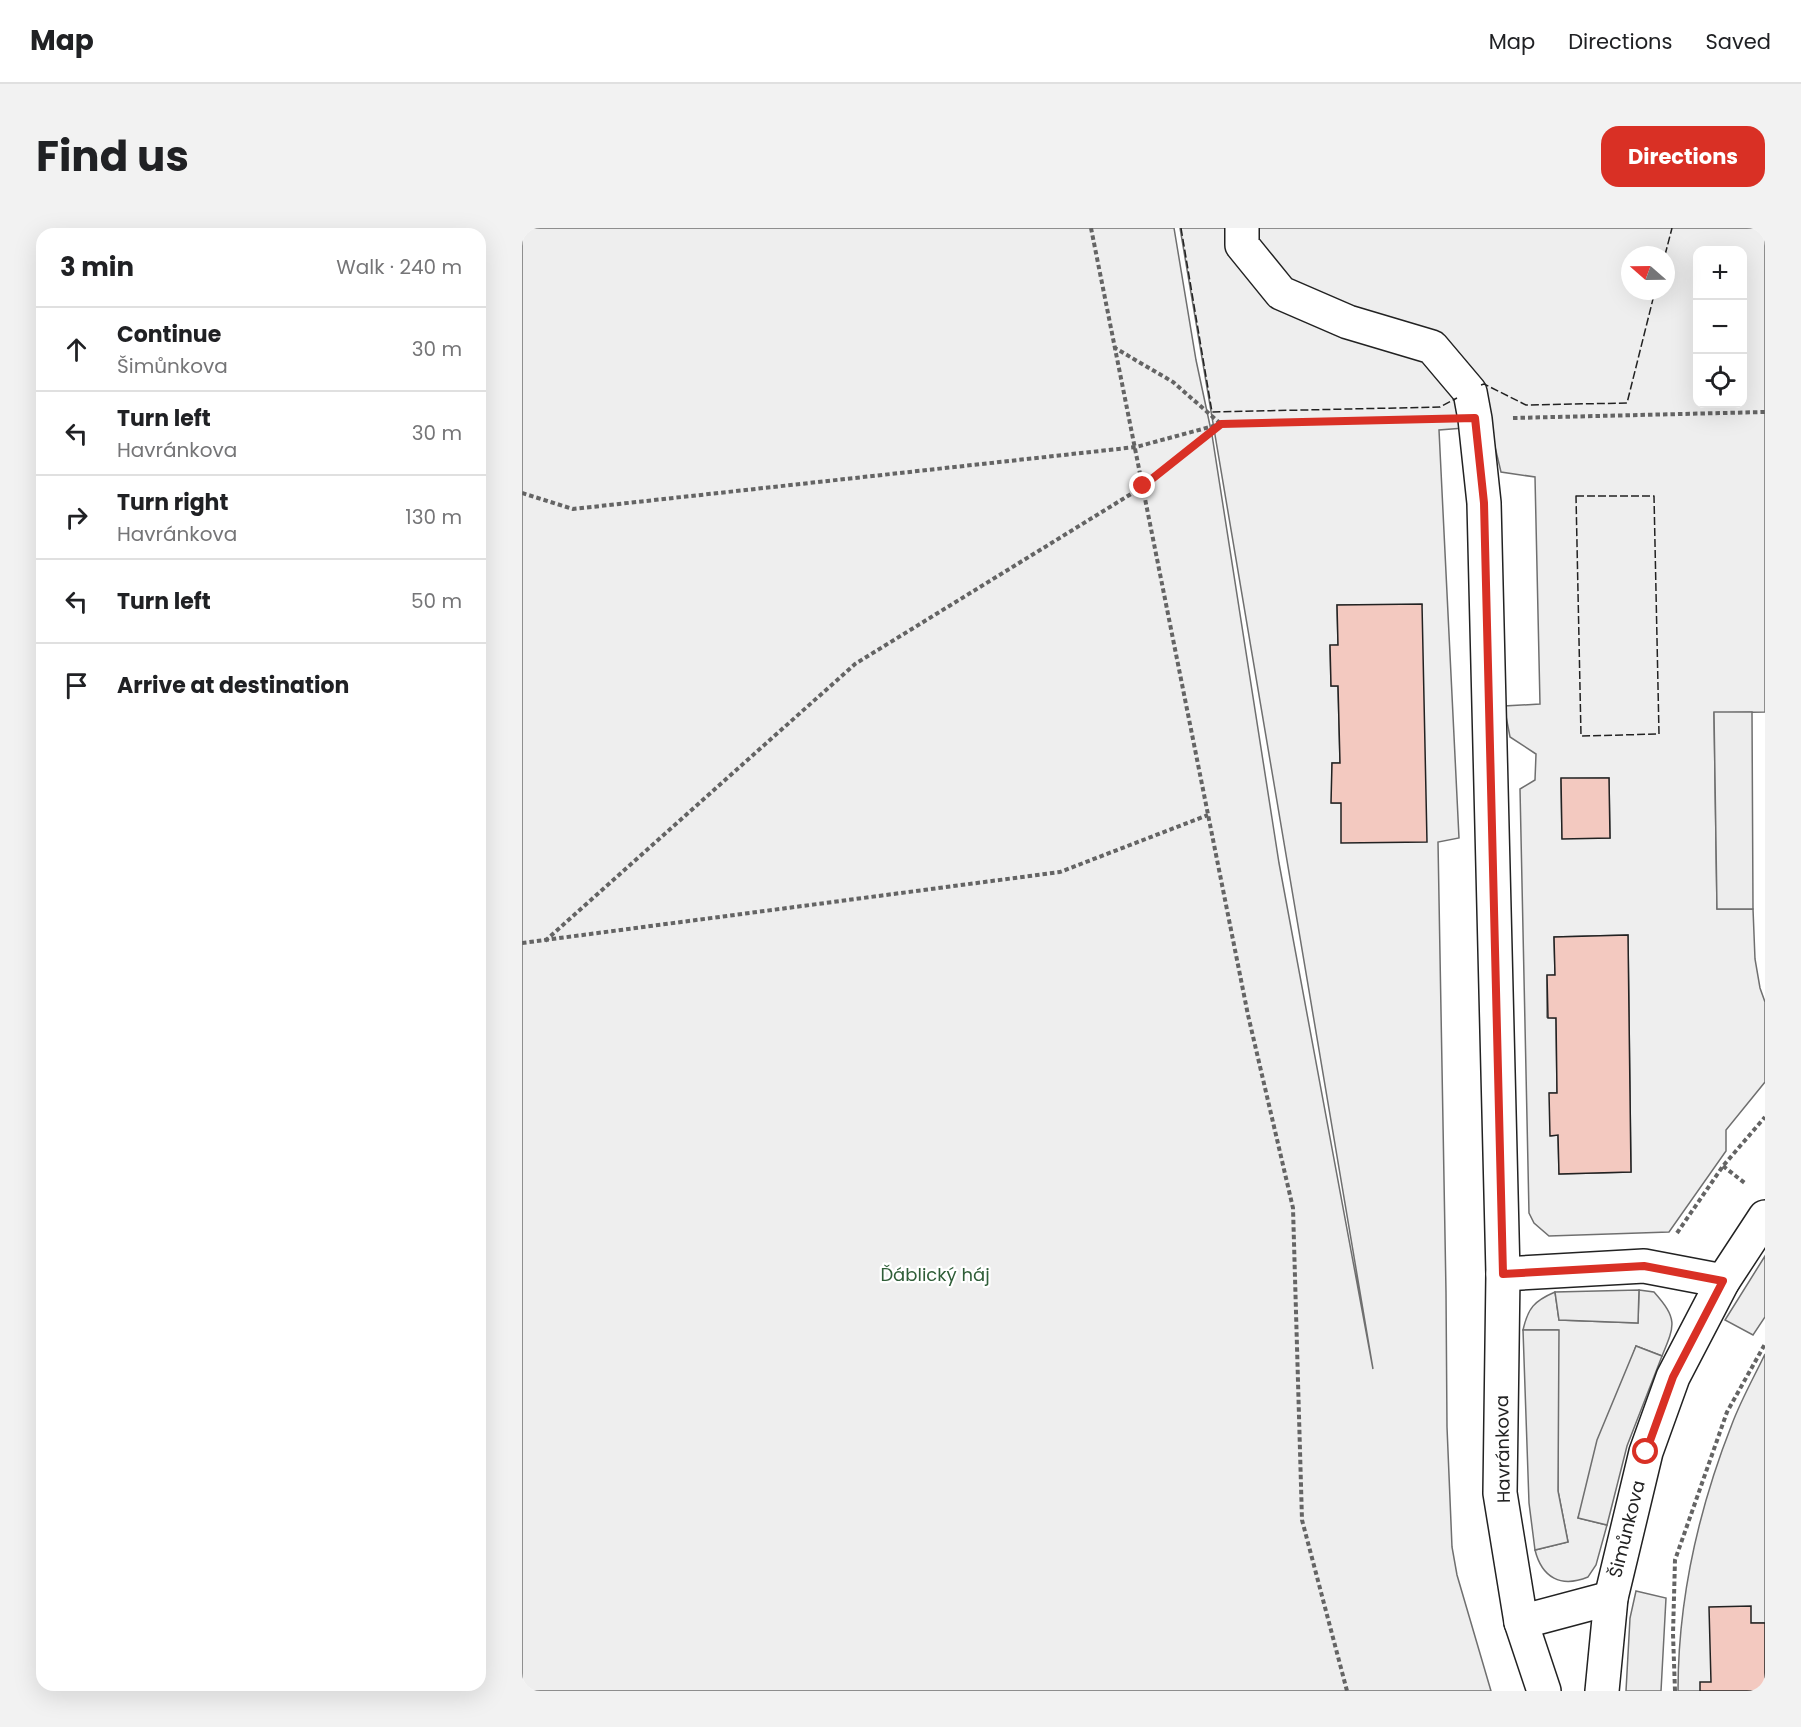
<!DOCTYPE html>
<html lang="en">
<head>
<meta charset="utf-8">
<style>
  :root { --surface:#fff; --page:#f2f2f2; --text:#202124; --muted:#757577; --line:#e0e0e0; --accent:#d93025 }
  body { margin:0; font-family:Poppins,sans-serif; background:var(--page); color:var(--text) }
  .controls { position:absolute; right:18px; top:18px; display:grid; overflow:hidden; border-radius:12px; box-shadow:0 6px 24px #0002 }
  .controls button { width:54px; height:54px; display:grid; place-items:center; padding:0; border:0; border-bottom:2px solid var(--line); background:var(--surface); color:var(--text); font:30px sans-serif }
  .compass { position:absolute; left:1099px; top:18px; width:54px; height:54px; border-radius:50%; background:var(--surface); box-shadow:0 6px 24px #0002; rotate:290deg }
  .stop { position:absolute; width:18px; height:18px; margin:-14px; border:4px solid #d93025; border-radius:50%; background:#fff }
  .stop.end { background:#d93025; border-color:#fff; box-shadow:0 2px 6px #0008 }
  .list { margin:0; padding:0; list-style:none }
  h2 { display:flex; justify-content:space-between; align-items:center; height:78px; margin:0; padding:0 24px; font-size:26px }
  h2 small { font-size:20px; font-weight:400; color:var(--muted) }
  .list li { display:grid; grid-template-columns:39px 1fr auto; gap:18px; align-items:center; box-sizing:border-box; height:84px; padding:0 24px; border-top:2px solid var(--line) }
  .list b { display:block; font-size:22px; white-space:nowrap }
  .list p { margin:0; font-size:20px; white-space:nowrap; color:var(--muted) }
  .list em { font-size:20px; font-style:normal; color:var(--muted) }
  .icon { flex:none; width:33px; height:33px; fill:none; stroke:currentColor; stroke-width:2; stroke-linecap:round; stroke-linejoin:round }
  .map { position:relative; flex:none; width:1243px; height:1463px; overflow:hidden; border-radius:18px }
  header { display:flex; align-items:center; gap:36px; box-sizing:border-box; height:84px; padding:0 30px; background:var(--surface); border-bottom:2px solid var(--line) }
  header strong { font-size:28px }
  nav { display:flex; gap:33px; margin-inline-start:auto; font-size:21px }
  .intro { display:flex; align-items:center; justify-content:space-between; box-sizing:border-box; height:144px; padding:0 36px }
  h1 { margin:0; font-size:42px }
  .button { padding:15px 27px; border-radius:18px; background:var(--accent); color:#fff; font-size:21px; font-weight:700 }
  main { display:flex; gap:36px; padding:0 36px }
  aside { flex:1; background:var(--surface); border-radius:18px; box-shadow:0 6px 24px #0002 }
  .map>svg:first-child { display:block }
</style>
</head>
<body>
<header>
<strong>Map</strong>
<nav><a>Map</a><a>Directions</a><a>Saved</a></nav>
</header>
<div class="intro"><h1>Find us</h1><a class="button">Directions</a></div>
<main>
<aside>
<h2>3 min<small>Walk · 240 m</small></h2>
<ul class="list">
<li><svg class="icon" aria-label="ahead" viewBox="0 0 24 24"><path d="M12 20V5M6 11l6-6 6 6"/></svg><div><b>Continue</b><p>Šimůnkova</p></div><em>30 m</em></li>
<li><svg class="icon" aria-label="left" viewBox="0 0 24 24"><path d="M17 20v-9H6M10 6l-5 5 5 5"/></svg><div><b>Turn left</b><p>Havránkova</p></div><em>30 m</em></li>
<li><svg class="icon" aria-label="right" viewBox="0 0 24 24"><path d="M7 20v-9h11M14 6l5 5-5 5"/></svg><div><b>Turn right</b><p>Havránkova</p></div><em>130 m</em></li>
<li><svg class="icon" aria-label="left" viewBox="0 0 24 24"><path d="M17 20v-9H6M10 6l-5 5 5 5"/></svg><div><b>Turn left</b></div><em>50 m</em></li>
<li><svg class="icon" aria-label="arrive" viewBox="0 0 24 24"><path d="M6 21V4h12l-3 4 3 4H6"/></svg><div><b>Arrive at destination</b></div></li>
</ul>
</aside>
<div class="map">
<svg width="1243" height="1463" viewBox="0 0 1243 1463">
  <rect width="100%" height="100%" fill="#fff"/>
  <g fill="#eee" stroke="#6f6f6f" stroke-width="1.5" fill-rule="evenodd">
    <path d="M0,0H652L674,132L690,207L757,635L851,1141L658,0H1243V484L1192,485L1195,681H1231L1233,731L1238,760L1243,774V854L1204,902V923L1147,1004L1027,1008L1012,995L1007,985L998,561L1013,552L1014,526L988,509L982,478L1018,476L1013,249L979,244L968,198L917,202L937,610L916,614L924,1064L925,1199L930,1319L935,1347L969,1463H0ZM1176,22H1220V176H1176ZM1108,27H1144V63H1108ZM815,377H900L819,575H810V535H818L816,458H809L808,418L816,417ZM1087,550L1088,610H1040L1039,551ZM1106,707L1109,944L1037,946L1036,907L1029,908L1028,865H1035L1034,790L1025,789V748L1033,747L1032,709Z"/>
    <polygon points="1243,1028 1243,1089 1231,1107 1203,1092"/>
    <path d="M1117,1062L1132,1064C1156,1091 1153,1097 1140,1128L1114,1118L1056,1290L1085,1297L1074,1337L1066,1349C1039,1360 1020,1350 1013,1322L1046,1314L1036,1263V1102H1001C1006,1080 1012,1073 1033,1064L1037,1092L1116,1095Z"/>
    <path d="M1243,1126V1395H1229L1189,1454L1178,1463H1156C1156,1372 1177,1280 1210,1196C1219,1172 1232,1149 1243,1126Z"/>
  </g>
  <g fill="#ededed" stroke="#6f6f6f" stroke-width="1.5">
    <polygon points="1192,484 1230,484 1231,681 1195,681"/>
    <polygon points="1117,1062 1116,1095 1037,1092 1033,1064"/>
    <polygon points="1001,1102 1037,1102 1036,1263 1046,1314 1013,1322 1007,1275"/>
    <polygon points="1114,1118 1140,1128 1105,1218 1085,1297 1056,1290 1075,1212"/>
    <polygon points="1114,1363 1144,1370 1139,1463 1104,1463 1108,1390"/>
  </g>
  <g fill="#f3c9c0" stroke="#222" stroke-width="1.5">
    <polygon points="900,376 905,614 819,615 819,575 809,575 810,535 818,535 816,458 809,458 808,417 816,417 815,377"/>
    <polygon points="1039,550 1087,550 1088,610 1040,611"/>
    <polygon points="1106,707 1109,944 1037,946 1036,907 1028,908 1027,865 1035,865 1034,790 1026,790 1025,747 1033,747 1032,709"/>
    <polygon points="1229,1378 1229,1395 1243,1395 1243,1463 1178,1463 1178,1454 1189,1454 1187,1379"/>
  </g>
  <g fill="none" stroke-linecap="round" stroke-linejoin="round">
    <g stroke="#222" stroke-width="36">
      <g id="minor">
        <polyline points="720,0 720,17 759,65 826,94 910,119 948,164 953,191 962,275 981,1046 978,1265 999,1394 1089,1370"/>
        <polyline points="981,1046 1122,1038 1201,1053"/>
        <polyline points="999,1394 1022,1463"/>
        <polyline points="1080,1463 1089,1370 1124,1224 1151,1149 1201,1053 1243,989"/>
      </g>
    </g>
    <g stroke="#646464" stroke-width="4" stroke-dasharray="4.5 3" stroke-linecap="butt">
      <polyline points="569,0 726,787 771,980 780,1292 825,1463"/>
      <polyline points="991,190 1243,184"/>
      <polyline points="0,265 51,281 614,219 699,196 914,191"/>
      <polyline points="23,713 333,436 622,258 699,196 651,154 593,120"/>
      <polyline points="0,715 538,644 686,587"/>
      <polyline points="1201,938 1224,956"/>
      <polyline points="1155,1005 1201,938 1243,889"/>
      <polyline points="1153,1463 1151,1406 1153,1332 1205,1184 1243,1116"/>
    </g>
    <use href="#minor" stroke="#fff" stroke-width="33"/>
    <g stroke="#222" stroke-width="1.5" stroke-dasharray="8 3" stroke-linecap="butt">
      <polyline points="659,0 690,184 918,179 935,170"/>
      <polyline points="1143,27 1150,0"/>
      <polyline points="959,157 962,156 1004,177 1105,175 1133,63"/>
      <polygon points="1054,268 1132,268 1137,506 1059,508"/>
    </g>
  </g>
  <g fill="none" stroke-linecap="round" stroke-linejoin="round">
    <polyline stroke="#d93025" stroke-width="8" points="621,258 699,196 953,190 962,275 981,1046 1122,1038 1201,1053 1151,1149 1124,1224"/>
  </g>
  <g text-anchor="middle" stroke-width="4.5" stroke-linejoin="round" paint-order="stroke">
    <g font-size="18" fill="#2f5e38" stroke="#fff">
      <text x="413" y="1053">Ďáblický háj</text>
    </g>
    <g font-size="18" fill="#222" stroke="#fff">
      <text transform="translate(981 1221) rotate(-91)" y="6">Havránkova</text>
      <text transform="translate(1105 1301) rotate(-76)" y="6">Šimůnkova</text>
    </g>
  </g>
</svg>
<div class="controls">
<button>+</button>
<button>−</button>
<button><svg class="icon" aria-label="locate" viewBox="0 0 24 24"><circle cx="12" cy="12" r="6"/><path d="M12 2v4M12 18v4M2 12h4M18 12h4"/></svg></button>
</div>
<svg class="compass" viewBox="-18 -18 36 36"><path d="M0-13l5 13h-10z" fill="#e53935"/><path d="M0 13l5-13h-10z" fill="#757577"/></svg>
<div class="stop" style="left:1124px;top:1224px"></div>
<div class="stop end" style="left:621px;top:258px"></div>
</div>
</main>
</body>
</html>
